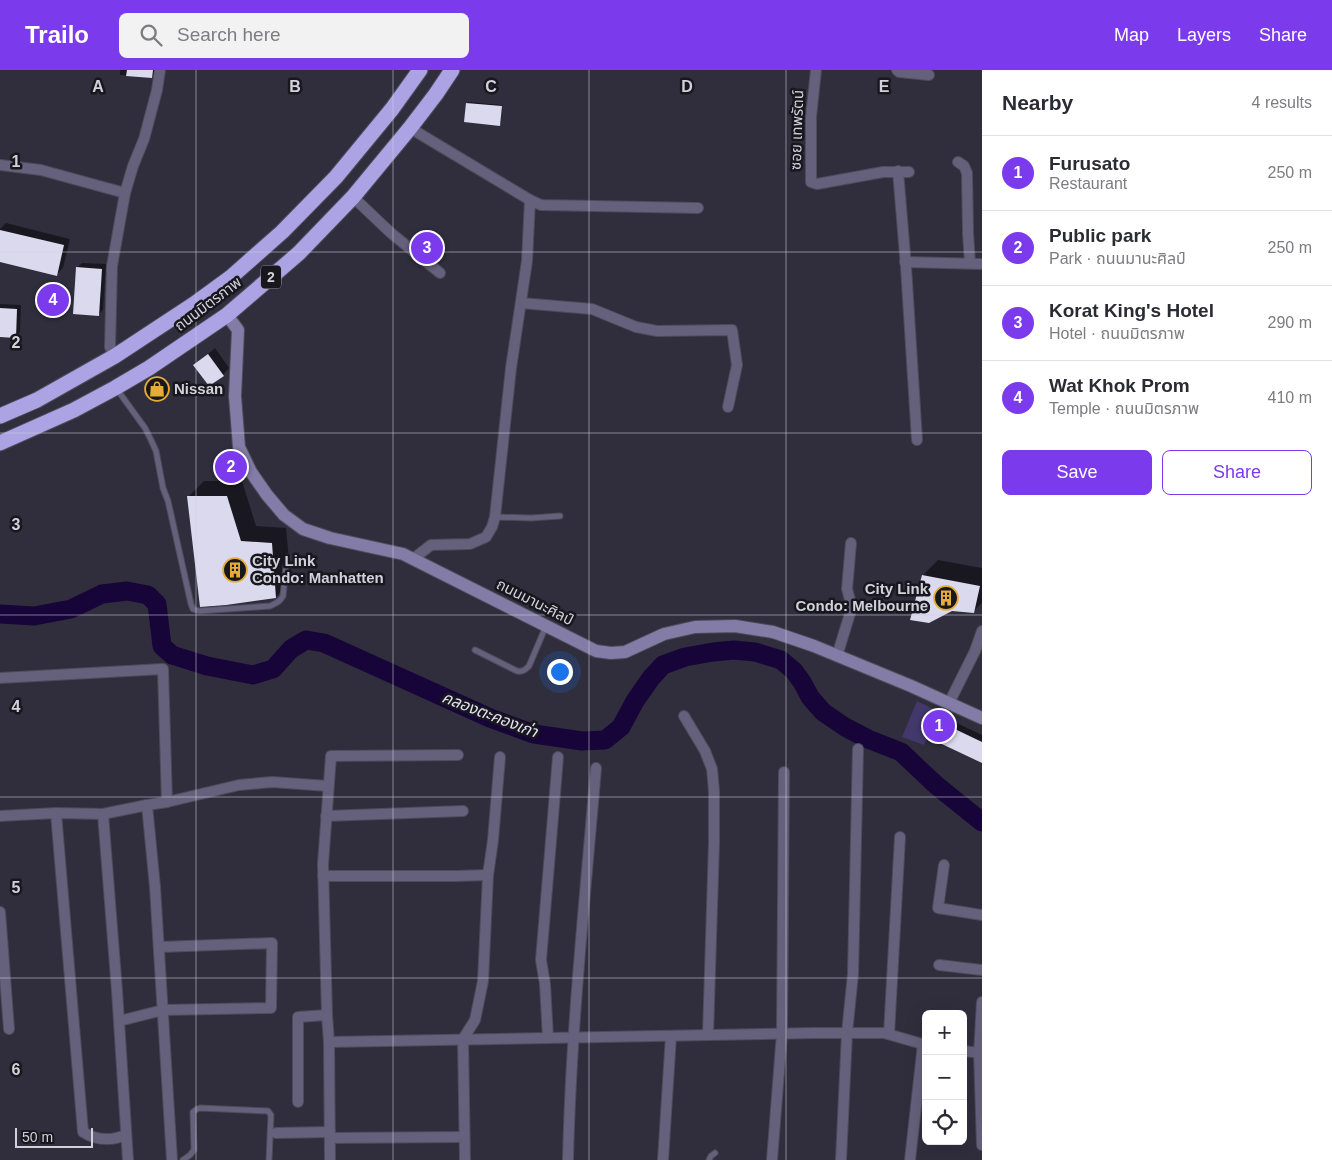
<!DOCTYPE html>
<html lang="en">
<head>
<meta charset="utf-8">
<style>
  :root { --surface:#fff; --page:#f2f2f3; --text:#2b2b33; --muted:#7c7c81; --line:#e1e1e2; --accent:#7c3aed }
  body { margin:0; font-family:Helvetica,"Noto Sans Thai",sans-serif; background:var(--page); color:var(--text) }
  .controls { position:absolute; right:15px; bottom:15px; display:grid; overflow:hidden; border-radius:8px; box-shadow:0 5px 20px #0002 }
  .controls button { width:45px; height:45px; display:grid; place-items:center; padding:0; border:0; border-bottom:1px solid var(--line); background:var(--surface); color:var(--text); font:25px sans-serif }
  .scale { position:absolute; left:15px; bottom:12px; width:78px; box-sizing:border-box; padding-left:5px; border:2px solid #d2d1db; border-top:0; font-size:14px; line-height:18px; white-space:nowrap; color:#d2d1db; -webkit-text-stroke:4px #18171e; paint-order:stroke }
  .you { position:absolute; left:559px; top:601px; width:18px; height:18px; margin:-12px; border:4px solid #fff; border-radius:50%; background:#1a73e8; box-shadow:0 0 0 8px #1a73e833 }
  .badge { display:grid; place-items:center; width:32px; height:32px; border-radius:50%; background:var(--accent); color:#fff; font-size:16px; font-weight:700 }
  .pin { position:absolute; translate:-50% -50%; border:2px solid #fff; box-shadow:0 1px 5px #0006 }
  .list { margin:0; padding:0; list-style:none }
  h2 { display:flex; justify-content:space-between; align-items:center; height:65px; margin:0; padding:0 20px; font-size:21px }
  h2 small { font-size:16px; font-weight:400; color:var(--muted) }
  .list li { display:grid; grid-template-columns:32px 1fr auto; gap:15px; align-items:center; box-sizing:border-box; height:75px; padding:0 20px; border-top:1px solid var(--line) }
  .list b { display:block; font-size:19px; white-space:nowrap }
  .list p { margin:0; font-size:16px; white-space:nowrap; color:var(--muted) }
  .list em { font-size:16px; font-style:normal; color:var(--muted) }
  .actions { display:flex; gap:10px; padding:15px 20px }
  .actions a { flex:1; padding:11px 0; border:1px solid var(--accent); border-radius:8px; text-align:center; font-size:18px; color:var(--accent) }
  .actions .main { background:var(--accent); color:#fff }
  .icon { flex:none; width:28px; height:28px; fill:none; stroke:currentColor; stroke-width:2; stroke-linecap:round; stroke-linejoin:round }
  .map { position:relative; flex:none; width:982px; height:1090px; overflow:hidden }
  header { display:flex; align-items:center; gap:30px; box-sizing:border-box; height:70px; padding:0 25px; background:var(--accent); color:#fff }
  header strong { font-size:24px }
  nav { display:flex; gap:28px; margin-inline-start:auto; font-size:18px }
  .search { width:350px; height:45px; background:var(--page); display:flex; align-items:center; gap:12px; box-sizing:border-box; padding:0 18px; border-radius:8px; color:var(--muted); font-size:19px }
  main { display:flex }
  aside { flex:1; background:var(--surface) }
  .map>svg:first-child { display:block }
</style>
</head>
<body>
<header>
<strong>Trailo</strong>
<div class="search"><svg class="icon" aria-label="search" viewBox="0 0 24 24"><circle cx="10" cy="10" r="6"/><path d="M15 15l6 6"/></svg>Search here</div>
<nav><a>Map</a><a>Layers</a><a>Share</a></nav>
</header>
<main>
<div class="map">
<svg width="982" height="1090" viewBox="0 0 982 1090">
  <rect width="100%" height="100%" fill="#302e3d"/>
  <g fill="#42386b">
    <polygon points="230,384 242,405 228,409 221,385"/>
    <polygon points="917,631 939,642 924,675 902,667"/>
  </g>
  <g fill="#0007">
    <polygon points="120,0 158,0 151,7 120,5"/>
    <polygon points="468,32 502,35 501,53 499,54 465,51 467,33"/>
    <polygon points="6,153 70,169 63,198 56,205 0,191 0,159"/>
    <polygon points="82,193 106,194 103,240 98,245 77,198"/>
    <polygon points="0,234 21,235 20,262 15,267 0,266"/>
    <polygon points="215,278 229,298 223,305 195,295"/>
    <polygon points="204,411 242,411 256,456 286,458 291,511 276,527 189,426"/>
    <polygon points="938,490 982,498 982,533 973,541 952,540 923,505"/>
    <polygon points="942,646 982,665 982,692 937,651"/>
  </g>
  <g fill="none" stroke-linecap="round" stroke-linejoin="round">
    <polyline stroke="#170539" stroke-width="19" points="0,544 34,546 71,539 102,524 127,521 148,525 157,534 162,576 172,585 207,596 253,605 273,599 291,579 306,570 324,573 490,648 534,664 582,671 605,670 621,657 635,631 651,608 663,595 685,587 713,582 734,580 755,582 781,590 794,601 802,612 810,627 823,642 845,657 868,669 901,682 936,715 982,752"/>
  </g>
  <g fill="#dbd9ed">
    <polygon points="127,0 153,0 152,8 126,6"/>
    <polygon points="466,33 502,36 500,56 464,52"/>
    <polygon points="0,160 64,175 57,206 0,192"/>
    <polygon points="76,197 102,199 99,246 73,244"/>
    <polygon points="0,238 17,239 16,268 0,267"/>
    <polygon points="208,284 224,306 209,316 193,295"/>
    <polygon points="187,426 227,426 241,471 272,473 276,528 226,535 200,537"/>
    <polygon points="922,505 980,516 974,543 952,541 929,553 910,550"/>
    <polygon points="936,650 982,672 982,693 927,667"/>
  </g>
  <g fill="none" stroke-linecap="round" stroke-linejoin="round">
    <g stroke="#4d4b59" stroke-width="7">
      <g id="lane">
        <path d="M116,318L145,358L151,370L156,381L163,418L168,431L191,534L193,539L199,541L270,536C276,533 280,532 283,526L287,487"/>
        <polyline points="495,447 531,448 560,446"/>
        <path d="M475,580L517,601C523,602 525,600 529,596L546,556"/>
        <polyline points="183,1090 190,1085 194,1080 193,1042 197,1039 200,1038 268,1041 271,1045 269,1090"/>
        <polyline points="709,1090 711,1086 715,1083"/>
      </g>
    </g>
    <g stroke="#4d4b59" stroke-width="12">
      <g id="street">
        <polyline points="816,0 811,47 811,112 817,114 883,102 909,102"/>
        <polyline points="897,0 899,2 929,5"/>
        <polyline points="410,58 530,130 527,191 511,298 495,447 492,457 486,467 470,474 431,475 413,489"/>
        <polyline points="958,92 964,96 967,103 968,163 970,193"/>
        <polyline points="0,95 41,100 125,123"/>
        <polyline points="898,101 906,197 917,370"/>
        <polyline points="353,127 391,163 440,203"/>
        <polyline points="530,130 541,135 698,138"/>
        <polyline points="905,192 982,194"/>
        <polyline points="521,233 592,239 636,257 657,261 732,260 737,295 728,337"/>
        <polyline points="115,286 110,277 112,196 125,123 133,96 144,69 157,20 160,0"/>
        <polyline points="837,586 852,537 847,519 851,473"/>
        <polyline points="0,608 163,599 167,732"/>
        <polyline points="949,633 975,581 982,561"/>
        <polyline points="684,646 705,681 712,699 714,721 714,773 708,965"/>
        <polyline points="147,735 155,817 172,1090"/>
        <path d="M56,743L83,1062C97,1071 111,1071 126,1065"/>
        <polyline points="103,744 117,921 128,1090"/>
        <polyline points="0,746 56,743 103,744 147,735 167,732 239,715 272,712 328,716"/>
        <polyline points="326,746 463,741"/>
        <polyline points="944,795 938,838 982,845"/>
        <polyline points="323,806 456,806 488,805"/>
        <polyline points="0,842 9,959"/>
        <polyline points="939,895 982,900"/>
        <polyline points="982,932 979,983 982,1075"/>
        <polyline points="119,951 163,940 271,938 272,873 160,877"/>
        <polyline points="889,964 900,767"/>
        <polyline points="548,968 545,914 541,890 558,687"/>
        <polyline points="329,972 814,963 884,963 926,975"/>
        <polyline points="963,981 982,983"/>
        <polyline points="298,1032 298,947 327,945"/>
        <polyline points="276,1063 330,1062"/>
        <polyline points="330,1068 459,1067"/>
        <polyline points="330,1090 329,972 327,945 323,794 331,686 458,685"/>
        <polyline points="465,1090 463,969 475,950 483,911 488,805 493,770 500,687"/>
        <path d="M568,1090C571,959 585,828 596,698"/>
        <polyline points="663,1090 671,966"/>
        <polyline points="772,1090 782,963 784,702"/>
        <polyline points="841,1090 847,963 853,904 858,679"/>
        <polyline points="910,1090 923,974"/>
      </g>
    </g>
    <g stroke="#4d4b59" stroke-width="14">
      <polyline id="secondary" points="227,245 238,260 235,326 239,377 251,402 267,425 284,445 303,459 330,468 403,484 596,581 611,583 625,582 664,564 695,557 735,556 773,562 814,576 911,616 982,648"/>
    </g>
    <g stroke="#4d4b59" stroke-width="17">
      <g id="highway">
        <polyline points="0,346 37,330 115,286 194,234 231,207 282,162 336,107 392,39 420,0"/>
        <polyline points="0,373 74,340 115,318 149,298 227,245 299,183 353,127 410,58 436,24 452,0"/>
      </g>
    </g>
    <use href="#lane" stroke="#65617c" stroke-width="5"/>
    <use href="#street" stroke="#65617c" stroke-width="10"/>
    <use href="#secondary" stroke="#827ca6" stroke-width="12"/>
    <use href="#highway" stroke="#aca3e4" stroke-width="15"/>
  </g>
  <path fill="none" stroke="#d2d1db" stroke-width="1" stroke-opacity="0.55" d="M196,0V1090M393,0V1090M589,0V1090M786,0V1090M0,182H982M0,363H982M0,545H982M0,727H982M0,908H982"/>
  <defs>
    <g id="shop-ring" transform="scale(1.25)"><circle r="9.5" fill="#18171e" stroke="#e6ac36" stroke-width="1.5"/><path d="M-5-2.5h2.3a2.7 3.5 0 0 1 5.4 0H5L5.5 6h-11ZM-1.5-2.5h3a1.5 2.3 0 0 0-3 0Z" fill="#e6ac36"/></g>
    <g id="building-ring" transform="scale(1.25)"><circle r="9.5" fill="#18171e" stroke="#e6ac36" stroke-width="1.5"/><path d="M-4-6H4V6H1V3H-1V6H-4ZM-2.5-4.3h1.7v1.8h-1.7ZM.8-4.3h1.7v1.8H.8ZM-2.5-1h1.7V.8h-1.7ZM.8-1h1.7V.8H.8Z" fill="#e6ac36"/></g>
  </defs>
  <g fill-rule="evenodd">
    <use href="#shop-ring" x="157" y="319"/>
    <use href="#building-ring" x="235" y="500"/>
    <use href="#building-ring" x="946" y="528"/>
  </g>
  <g text-anchor="middle" stroke-width="5" stroke-linejoin="round" paint-order="stroke">
    <rect fill="#18171e" stroke="#9a99a2" stroke-width="1" x="261" y="195.5" width="20" height="23" rx="4"/>
    <g font-size="14" font-weight="bold" fill="#d2d1db">
      <text x="271" y="212">2</text>
    </g>
    <g font-size="15" fill="#d2d1db" stroke="#18171e">
      <text transform="translate(797 60) rotate(-88)" y="5">ซอย เทพรัตน์</text>
      <text transform="translate(208 234) rotate(-37)" y="5">ถนนมิตรภาพ</text>
      <text transform="translate(535 532) rotate(27)" y="5">ถนนมานะศิลป์</text>
    </g>
    <g font-size="15" font-weight="bold" fill="#d2d1db" stroke="#18171e" text-anchor="start">
      <text x="174" y="324">Nissan</text>
      <text x="252" y="496">City Link<tspan x="252" dy="17">Condo: Manhatten</tspan></text>
      <text x="928" y="524" text-anchor="end">City Link<tspan x="928" dy="17">Condo: Melbourne</tspan></text>
    </g>
    <g font-size="16" font-style="italic" fill="#e4e2f4" stroke="#18171e">
      <text transform="translate(490 644) rotate(21)" y="6">คลองตะคองเก่า</text>
    </g>
  </g>
  <g font-size="16" text-anchor="middle" font-weight="bold" fill="#d2d1db" stroke="#18171e" stroke-width="5" stroke-linejoin="round" paint-order="stroke">
    <text x="98" y="22">A</text>
    <text x="295" y="22">B</text>
    <text x="491" y="22">C</text>
    <text x="687" y="22">D</text>
    <text x="884" y="22">E</text>
    <text x="16" y="97">1</text>
    <text x="16" y="278">2</text>
    <text x="16" y="460">3</text>
    <text x="16" y="642">4</text>
    <text x="16" y="823">5</text>
    <text x="16" y="1005">6</text>
  </g>
</svg>
<div class="controls">
<button>+</button>
<button>−</button>
<button><svg class="icon" aria-label="locate" viewBox="0 0 24 24"><circle cx="12" cy="12" r="6"/><path d="M12 2v4M12 18v4M2 12h4M18 12h4"/></svg></button>
</div>
<div class="scale">50 m</div>
<div class="you"></div>
<div class="pin badge" style="left:939px;top:656px">1</div>
<div class="pin badge" style="left:231px;top:397px">2</div>
<div class="pin badge" style="left:427px;top:178px">3</div>
<div class="pin badge" style="left:53px;top:230px">4</div>
</div>
<aside>
<h2>Nearby<small>4 results</small></h2>
<ul class="list">
<li><span class="badge">1</span><div><b>Furusato</b><p>Restaurant</p></div><em>250 m</em></li>
<li><span class="badge">2</span><div><b>Public park</b><p>Park · ถนนมานะศิลป์</p></div><em>250 m</em></li>
<li><span class="badge">3</span><div><b>Korat King's Hotel</b><p>Hotel · ถนนมิตรภาพ</p></div><em>290 m</em></li>
<li><span class="badge">4</span><div><b>Wat Khok Prom</b><p>Temple · ถนนมิตรภาพ</p></div><em>410 m</em></li>
</ul>
<div class="actions"><a class="main">Save</a><a>Share</a></div>
</aside>
</main>
</body>
</html>
